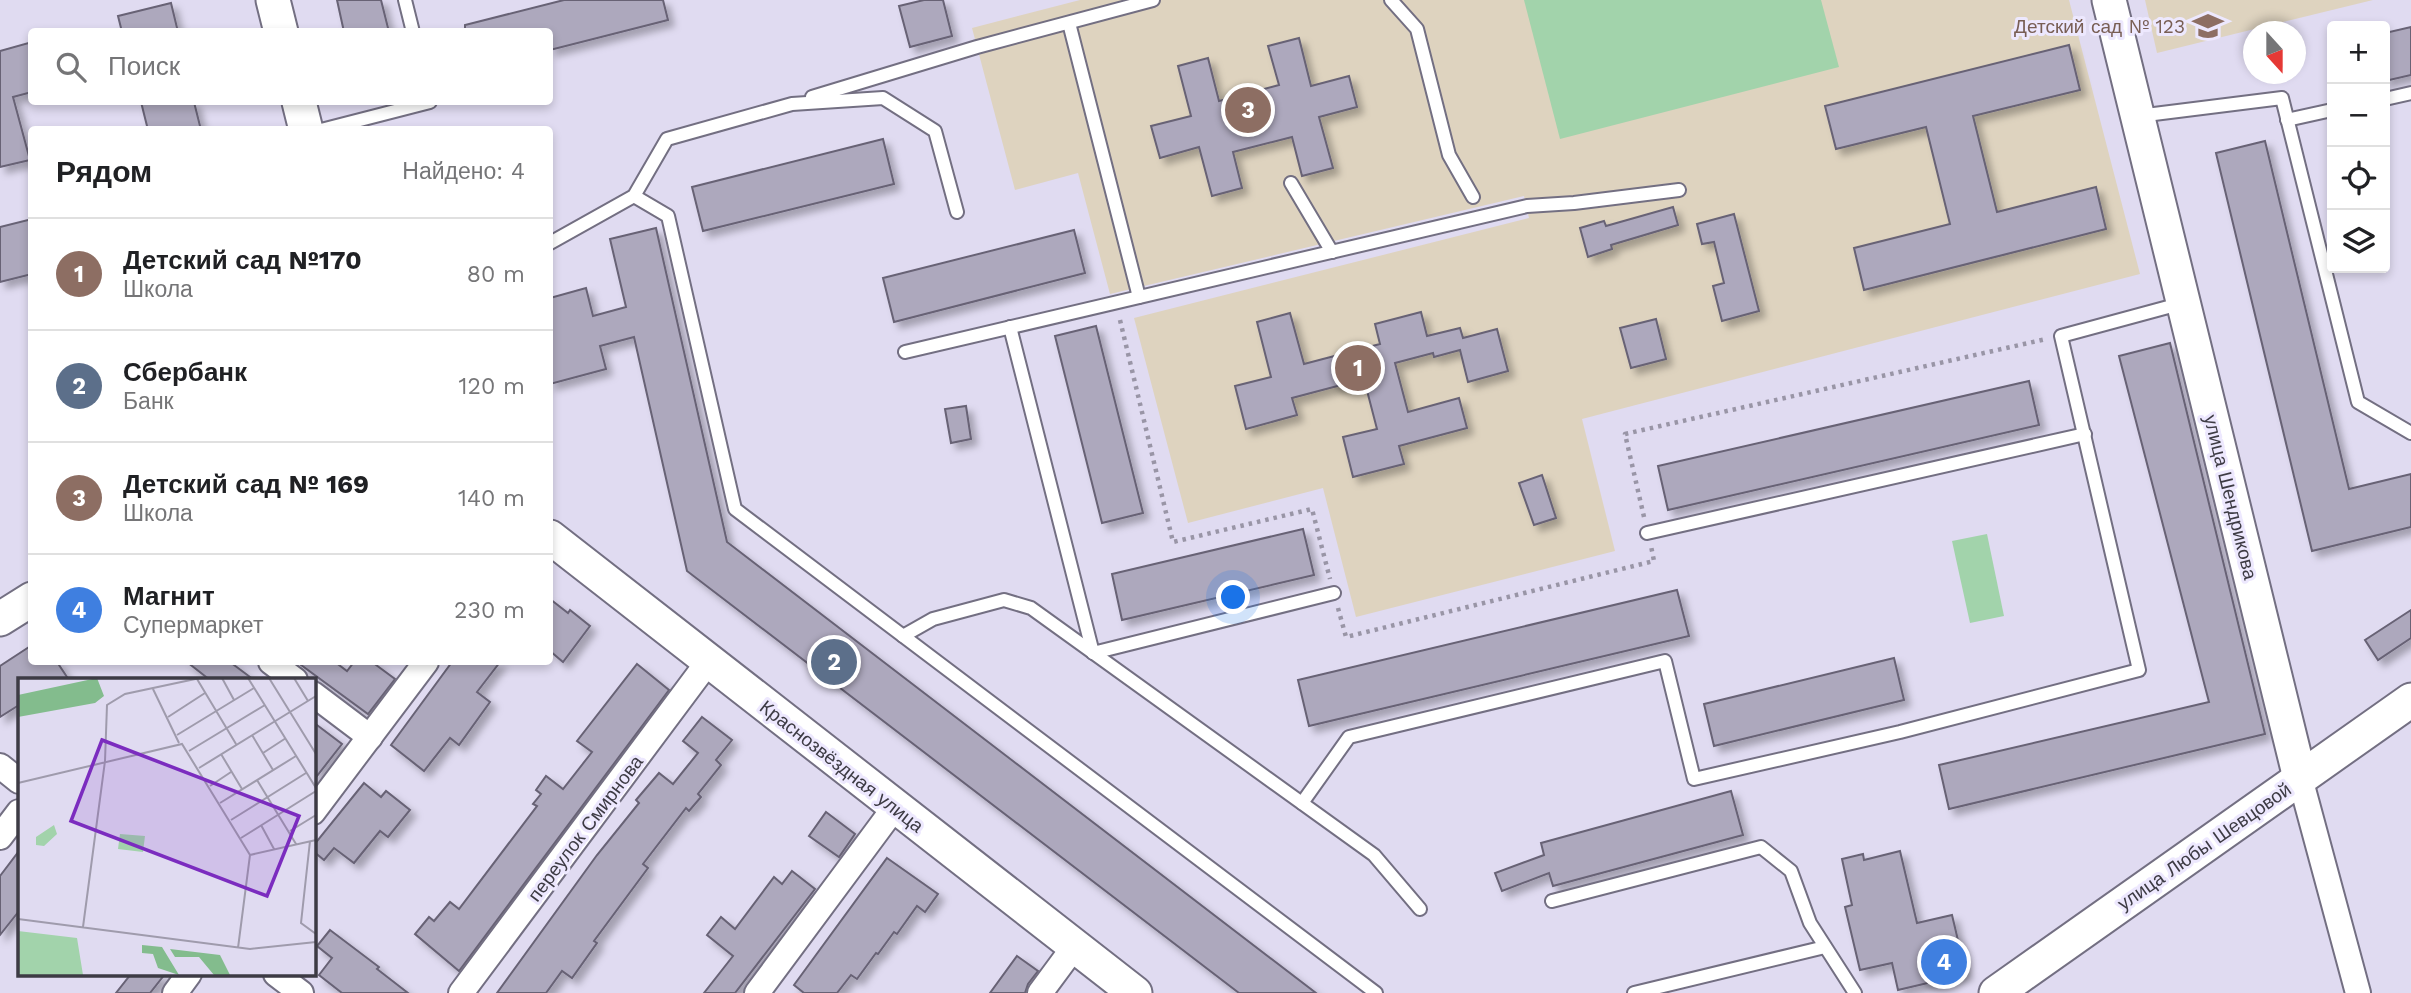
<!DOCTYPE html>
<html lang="ru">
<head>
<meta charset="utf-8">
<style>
  :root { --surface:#fff; --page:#f2f2f2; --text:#202124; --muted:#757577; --line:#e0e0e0; --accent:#7c3aed }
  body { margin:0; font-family:"Work Sans",sans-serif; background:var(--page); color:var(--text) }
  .controls { position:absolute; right:21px; top:21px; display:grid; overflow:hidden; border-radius:7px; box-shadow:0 4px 10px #0003 }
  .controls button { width:63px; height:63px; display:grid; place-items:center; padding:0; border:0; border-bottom:2px solid var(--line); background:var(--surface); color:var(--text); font:35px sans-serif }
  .compass { position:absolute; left:2243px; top:21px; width:63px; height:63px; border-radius:50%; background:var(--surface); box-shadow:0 4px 10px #0003; rotate:159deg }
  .you { position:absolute; left:1234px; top:598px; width:24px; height:24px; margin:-18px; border:5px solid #fff; border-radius:50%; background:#1a73e8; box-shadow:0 0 0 10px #1a73e833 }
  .badge { display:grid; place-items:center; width:46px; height:46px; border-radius:50%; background:var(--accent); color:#fff; font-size:23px; font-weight:700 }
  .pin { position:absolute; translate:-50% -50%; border:4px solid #fff; box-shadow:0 2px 7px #0006 }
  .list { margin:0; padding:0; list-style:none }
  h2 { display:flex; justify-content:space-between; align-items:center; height:91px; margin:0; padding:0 28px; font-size:30px }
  h2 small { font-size:23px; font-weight:400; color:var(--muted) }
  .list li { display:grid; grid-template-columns:46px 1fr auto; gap:21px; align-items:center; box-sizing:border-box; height:112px; padding:0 28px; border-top:2px solid var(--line) }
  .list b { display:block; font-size:26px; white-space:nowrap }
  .list p { margin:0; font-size:23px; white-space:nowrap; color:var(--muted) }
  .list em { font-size:23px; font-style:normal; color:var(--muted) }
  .icon { flex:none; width:38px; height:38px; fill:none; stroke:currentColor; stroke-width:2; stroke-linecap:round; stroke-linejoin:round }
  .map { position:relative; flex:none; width:2411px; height:993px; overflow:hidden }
  .search { position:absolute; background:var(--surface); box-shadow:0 4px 10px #0003; left:28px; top:28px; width:525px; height:77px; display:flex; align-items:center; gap:18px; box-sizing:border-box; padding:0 24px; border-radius:7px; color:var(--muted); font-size:26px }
  .panel { position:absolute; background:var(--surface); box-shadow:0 4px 10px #0003; left:28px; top:126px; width:525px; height:539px; border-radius:7px }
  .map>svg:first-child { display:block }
</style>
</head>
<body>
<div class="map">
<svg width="2411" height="993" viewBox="0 0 2411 993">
  <defs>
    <filter id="shadow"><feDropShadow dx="6" dy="6" stdDeviation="3.5" flood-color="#0004"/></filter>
  </defs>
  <rect width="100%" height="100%" fill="#e0dbf1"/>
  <g fill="#ded3bf">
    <polygon points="1080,0 2069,0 2140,274 1582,419 1615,551 1356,617 1323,488 1188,523 1134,318 1529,218 1524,196 1110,294 1078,173 1015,190 972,28"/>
    <polygon points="2145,0 2373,0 2157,53"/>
  </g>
  <g fill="#a2d3ab">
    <polygon points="1524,0 1821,0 1839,67 1560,139"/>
    <polygon points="1987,534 2004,616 1970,623 1952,541"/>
  </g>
  <g fill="#ada8bd" stroke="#676275" stroke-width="2" filter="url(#shadow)">
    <polygon points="337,0 381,0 389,32 344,32"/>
    <polygon points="564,0 663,0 668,20 550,50 550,32 465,32 465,25"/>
    <polygon points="924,0 943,0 952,36 910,47 899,6"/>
    <polygon points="171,3 178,32 122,32 118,16"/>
    <polygon points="2411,27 2411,75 2385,81 2385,33"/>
    <polygon points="1299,38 1311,86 1349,76 1357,107 1319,117 1333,168 1302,176 1292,137 1233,152 1242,188 1212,196 1199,147 1160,158 1151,126 1191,116 1178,66 1208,58 1219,101 1279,85 1268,46"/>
    <polygon points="32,42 32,92 13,97 30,160 0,167 0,51"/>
    <polygon points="2069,45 2080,90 1973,116 1997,212 2096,187 2106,229 1864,290 1854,248 1950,224 1926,127 1836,149 1825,106"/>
    <polygon points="141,102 194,102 201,130 148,130"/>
    <polygon points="883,139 894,184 703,231 692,187"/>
    <polygon points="2265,141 2349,489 2411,474 2411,527 2312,551 2216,153"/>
    <polygon points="1673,207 1678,225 1611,245 1612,249 1588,257 1580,228 1604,221 1606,226"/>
    <polygon points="1734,214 1759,311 1722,321 1713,286 1724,283 1714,242 1702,244 1697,224"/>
    <polygon points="32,219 32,274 0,282 0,227"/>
    <polygon points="656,228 727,542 1316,993 1239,993 687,571 634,337 600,346 606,369 550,384 550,298 586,288 593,316 626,307 610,239"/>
    <polygon points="1074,230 1085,273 894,322 883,278"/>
    <polygon points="1421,312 1427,336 1460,328 1463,338 1497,329 1508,371 1468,382 1460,350 1434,357 1433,353 1395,363 1408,412 1459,398 1467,428 1399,446 1404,464 1353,477 1343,437 1377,429 1364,379 1292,398 1297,415 1246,429 1235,386 1271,377 1257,322 1290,313 1304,364 1380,344 1375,324"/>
    <polygon points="1656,319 1666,359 1631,368 1620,328"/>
    <polygon points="1096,326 1143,513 1102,523 1055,336"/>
    <polygon points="2170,343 2265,734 1949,809 1939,765 2209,702 2119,356"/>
    <polygon points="2029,381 2039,425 1668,510 1658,466"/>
    <polygon points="966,406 971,439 951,443 945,409"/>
    <polygon points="1542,475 1556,518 1534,525 1519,483"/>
    <polygon points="1303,529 1314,575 1122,620 1112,574"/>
    <polygon points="1677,590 1689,636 1309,726 1298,680"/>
    <polygon points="550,599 568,613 570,610 590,626 563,662 550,651"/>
    <polygon points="2411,610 2411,638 2378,660 2365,640"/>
    <polygon points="32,645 32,662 57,662 69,680 19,680 19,705 0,717 0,666"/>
    <polygon points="1894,658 1904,700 1714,746 1704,704"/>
    <polygon points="187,662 230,662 254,680 210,680"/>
    <polygon points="297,662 335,662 347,671 354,662 372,662 395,679 368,714"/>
    <polygon points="452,662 500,662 477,692 490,702 459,745 450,738 424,771 391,745"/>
    <polygon points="637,664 669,690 459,971 415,934 429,917 434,921 450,902 459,909 537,806 533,804 541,794 536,790 546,776 563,789 592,752 577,741"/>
    <polygon points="702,717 732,740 716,760 721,765 698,794 701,797 689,811 686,808 643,864 648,868 594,941 597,943 572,978 562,971 546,993 497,993 597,855 639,803 636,800 659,773 673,784 698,753 683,741"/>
    <polygon points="313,722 342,744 313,781"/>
    <polygon points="364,783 381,797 386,791 410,810 388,837 380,831 354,863 334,848 324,860 313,851 313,846"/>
    <polygon points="1731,791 1743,835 1553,886 1549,873 1502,891 1495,873 1544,855 1541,843"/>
    <polygon points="826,812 855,834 839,857 809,836"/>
    <polygon points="19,851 19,911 0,935 0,876"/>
    <polygon points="1900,851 1917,923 1952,915 1966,974 1898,990 1892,963 1860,970 1845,907 1852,905 1842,859 1863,854 1864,860"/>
    <polygon points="887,858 938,894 925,912 917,906 897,934 894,932 878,954 876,953 857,979 851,975 837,993 804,993 794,985"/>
    <polygon points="792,871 815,889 735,993 704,993 733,956 707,935 721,917 735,929 774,877 782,884"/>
    <polygon points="330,930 379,967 377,969 408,993 342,993 319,975 332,958 317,946"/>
    <polygon points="1017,956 1038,971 1028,984 1025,993 990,993"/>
    <polygon points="131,974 165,974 150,993 116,993"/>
  </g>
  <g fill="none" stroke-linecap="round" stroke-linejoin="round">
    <g stroke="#736f82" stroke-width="16">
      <g id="lane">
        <polyline points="405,0 413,32"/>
        <polyline points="1391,0 1417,29 1449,155 1473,197"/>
        <polyline points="1069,23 1139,297"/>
        <polyline points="812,97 977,47 1153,0"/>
        <polyline points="2385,99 2411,93"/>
        <polyline points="2138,116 2282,98 2358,402 2411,433"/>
        <polyline points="2287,120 2332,110"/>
        <polyline points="321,130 430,102"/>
        <polyline points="1291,183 1332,252"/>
        <polyline points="634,196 668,216 735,509 1376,993"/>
        <polyline points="550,243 634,196 667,139 792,104 883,98 935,131 957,212"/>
        <polyline points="1010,327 1093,653 1334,593"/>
        <polyline points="905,352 1527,206 1574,203 1679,190"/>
        <polyline points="1647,533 2085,434"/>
        <polyline points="903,636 933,619 1004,600 1031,608 1374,855 1420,909"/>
        <polyline points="1302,803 1349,737 1665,661 1694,779 1900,732 2139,670 2061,336 2183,303"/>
        <polyline points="1552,901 1761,847 1791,871 1810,923 1855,993"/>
        <polyline points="1634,993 1825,947"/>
      </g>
    </g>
    <g stroke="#736f82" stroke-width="28">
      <g id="street">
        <polyline points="271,662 295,680"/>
        <polyline points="313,694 370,737"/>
        <polyline points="0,766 19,781"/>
        <polyline points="2300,778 2358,993"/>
        <polyline points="313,812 426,662"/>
        <polyline points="0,837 19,812"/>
        <polyline points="276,974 301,993"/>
        <polyline points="175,993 189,974"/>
        <polyline points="461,993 708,662"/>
        <polyline points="757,993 895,807"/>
        <polyline points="1040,993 1074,947"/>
      </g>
    </g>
    <g stroke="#736f82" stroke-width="37">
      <g id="secondary">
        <polyline points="273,0 281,32"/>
        <polyline points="2109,0 2300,778"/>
        <polyline points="299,102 306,130"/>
        <polyline points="550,537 1135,993"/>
        <polyline points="0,619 32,599"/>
        <polyline points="1996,993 2411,700"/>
      </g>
    </g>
    <g stroke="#9995a6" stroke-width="4.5" stroke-dasharray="3.5 5" stroke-linecap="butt">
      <polyline points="1120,320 1173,542 1312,509 1330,579"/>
      <polyline points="1644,517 1625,434 2046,339"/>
      <polyline points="1338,608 1346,637 1654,561 1651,546"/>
    </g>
    <use href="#lane" stroke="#fff" stroke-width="12"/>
    <use href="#street" stroke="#fff" stroke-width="24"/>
    <use href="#secondary" stroke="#fff" stroke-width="33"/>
  </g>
  <defs>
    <g id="school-bare" transform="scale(2.415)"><path d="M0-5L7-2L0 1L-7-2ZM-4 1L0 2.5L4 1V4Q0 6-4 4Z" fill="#8d6e63" stroke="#ede8fe" stroke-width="2.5" paint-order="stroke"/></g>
  </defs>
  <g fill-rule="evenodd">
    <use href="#school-bare" x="2208" y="26"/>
  </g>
  <g text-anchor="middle" stroke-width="6" stroke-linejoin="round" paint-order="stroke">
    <g font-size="19" fill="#785e54" stroke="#ede8fe" text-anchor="end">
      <text x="2185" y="33">Детский сад № 123</text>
    </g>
    <g font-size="19" fill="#3d3b44" stroke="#ede8fe">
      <text transform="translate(2231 497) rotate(76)" y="7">улица Шендрикова</text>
      <text transform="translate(842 766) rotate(38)" y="7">Краснозвёздная улица</text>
      <text transform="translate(585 828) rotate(-53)" y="7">переулок Смирнова</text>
      <text transform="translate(2204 846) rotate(-35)" y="7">улица Любы Шевцовой</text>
    </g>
  </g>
  <g transform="translate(18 678)">
    <rect width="298" height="298" fill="#e0dbf1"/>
    <path d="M79,0L86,18L77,25L0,39V17ZM124,267L144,269L161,297L140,290L135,276L124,275ZM152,271L202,277L212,297H196L181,279H157Z" fill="#83bc8d"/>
    <path d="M36,147L39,156L26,168L18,167V159ZM102,156L127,158L125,174L100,171ZM0,253L59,260L65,297H0Z" fill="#a2d3ab"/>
    <path fill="none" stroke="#9f9bac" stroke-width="2" d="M204,0L216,22M230,0L298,110M251,0L298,76M276,0L290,23M179,1L218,66M135,11L161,65M150,39L187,15M159,57L236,10M234,57L255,92M171,73L247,27M245,75L268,60M203,76L224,111M181,90L298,18M239,102L278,166M0,105L164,66L232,177L220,270M192,108L213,94M202,125L278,78M213,142L288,95M243,147L256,171M272,153L298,137M223,160L298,113M292,163L283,245L298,256M232,177L298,162M0,241L232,271L298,264M65,249L87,83L89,27L107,16L182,0"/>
    <path fill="#7b2cbf" fill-opacity="0.15" stroke="#7b2cbf" stroke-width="3.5" d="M84,62L281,138L249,218L53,143Z"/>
    <rect width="298" height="298" fill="none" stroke="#3d3b44" stroke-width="3.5"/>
  </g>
</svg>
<div class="controls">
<button>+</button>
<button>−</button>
<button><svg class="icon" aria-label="locate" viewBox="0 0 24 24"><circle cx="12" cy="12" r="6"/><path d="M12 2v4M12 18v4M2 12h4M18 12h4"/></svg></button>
<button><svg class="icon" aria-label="layers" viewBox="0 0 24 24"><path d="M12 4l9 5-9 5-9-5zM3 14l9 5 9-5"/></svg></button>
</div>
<svg class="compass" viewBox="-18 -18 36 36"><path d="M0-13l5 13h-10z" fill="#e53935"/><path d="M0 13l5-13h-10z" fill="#757577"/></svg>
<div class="you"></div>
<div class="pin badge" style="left:1358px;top:368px;background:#8d6e63">1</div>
<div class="pin badge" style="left:834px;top:662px;background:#5c6f8a">2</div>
<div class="pin badge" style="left:1248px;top:110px;background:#8d6e63">3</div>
<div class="pin badge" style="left:1944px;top:962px;background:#3f7fe0">4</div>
<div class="search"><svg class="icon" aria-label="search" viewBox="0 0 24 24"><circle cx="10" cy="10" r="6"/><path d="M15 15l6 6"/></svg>Поиск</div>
<section class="panel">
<h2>Рядом<small>Найдено: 4</small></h2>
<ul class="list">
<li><span class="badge" style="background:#8d6e63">1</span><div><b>Детский сад №170</b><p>Школа</p></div><em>80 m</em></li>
<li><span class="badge" style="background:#5c6f8a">2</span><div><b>Сбербанк</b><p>Банк</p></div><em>120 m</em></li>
<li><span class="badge" style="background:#8d6e63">3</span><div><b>Детский сад № 169</b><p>Школа</p></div><em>140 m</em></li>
<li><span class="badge" style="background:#3f7fe0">4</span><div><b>Магнит</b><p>Супермаркет</p></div><em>230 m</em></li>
</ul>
</section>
</div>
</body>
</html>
